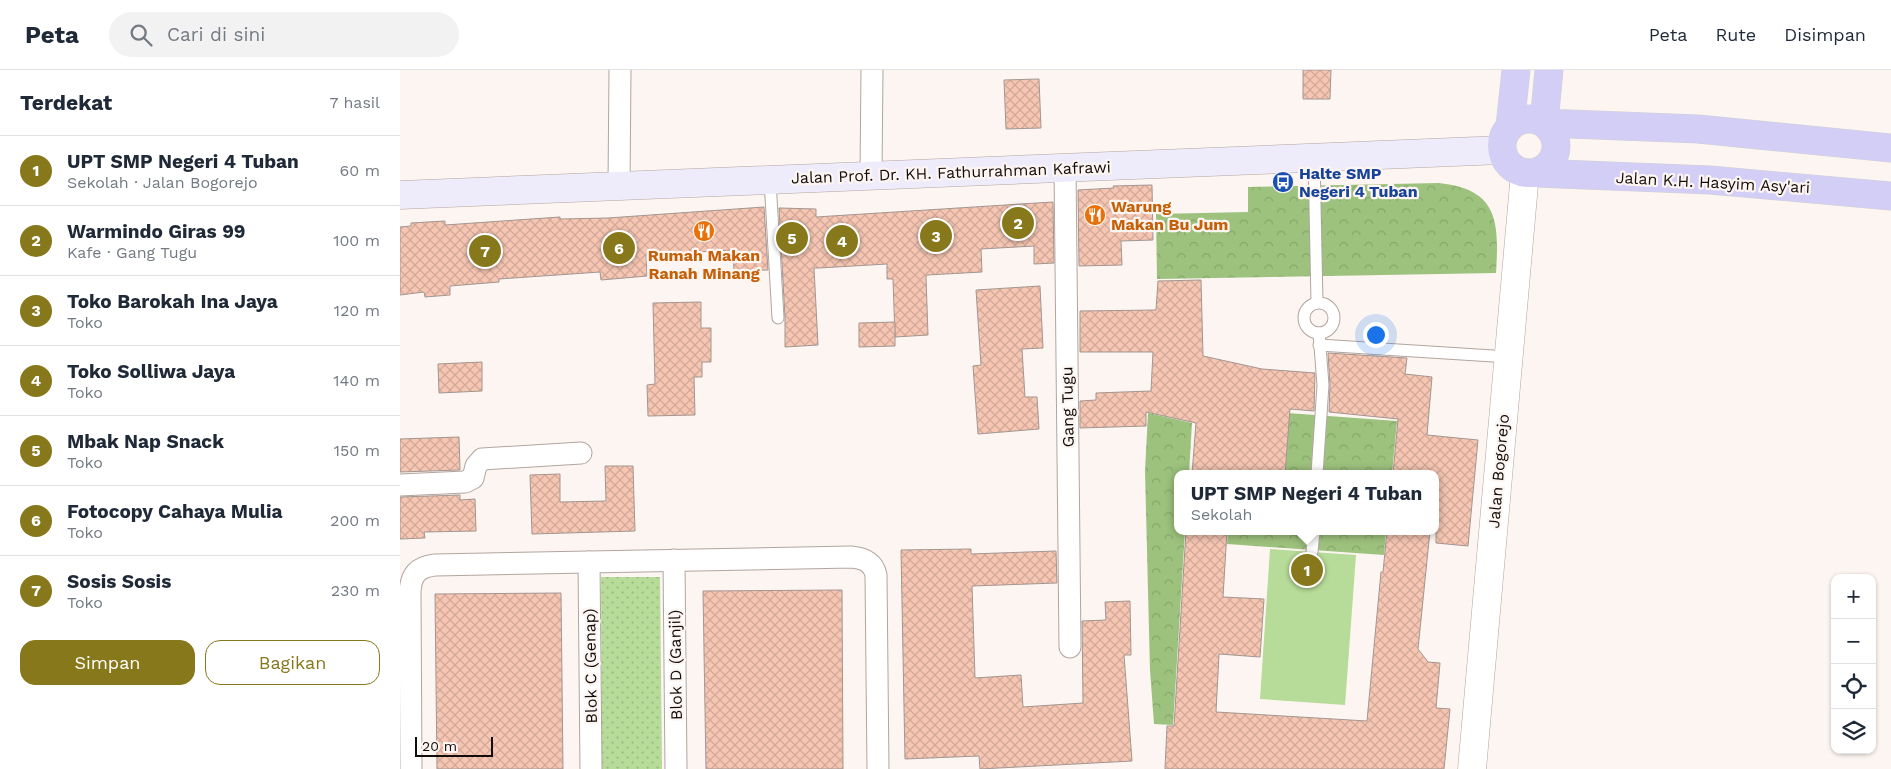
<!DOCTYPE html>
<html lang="id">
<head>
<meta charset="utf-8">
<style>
  :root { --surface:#fff; --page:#f2f2f3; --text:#1f2937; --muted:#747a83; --line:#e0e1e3; --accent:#88781c }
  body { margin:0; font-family:"Work Sans",sans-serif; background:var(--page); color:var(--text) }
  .controls { position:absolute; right:15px; bottom:15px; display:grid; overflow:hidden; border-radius:10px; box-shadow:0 1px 4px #0004 }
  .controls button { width:45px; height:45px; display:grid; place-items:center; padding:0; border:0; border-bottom:1px solid var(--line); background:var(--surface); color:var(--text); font:25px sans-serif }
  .scale { position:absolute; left:15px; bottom:12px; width:78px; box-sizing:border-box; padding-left:5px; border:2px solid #120d0b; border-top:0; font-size:14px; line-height:18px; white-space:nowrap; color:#120d0b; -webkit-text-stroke:4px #fdf5f1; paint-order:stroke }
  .you { position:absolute; left:975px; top:264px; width:18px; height:18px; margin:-12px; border:4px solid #fff; border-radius:50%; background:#1a73e8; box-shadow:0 0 0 8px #1a73e833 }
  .badge { display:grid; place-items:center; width:32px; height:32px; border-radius:50%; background:var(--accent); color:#fff; font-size:16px; font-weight:700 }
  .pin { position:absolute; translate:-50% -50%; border:2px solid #fff; box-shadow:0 1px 5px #0006 }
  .popup { position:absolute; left:774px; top:400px; width:265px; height:65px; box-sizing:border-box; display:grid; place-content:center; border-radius:10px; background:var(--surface); filter:drop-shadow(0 1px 4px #0005); font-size:16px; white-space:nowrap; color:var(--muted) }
  .popup b { font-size:19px; color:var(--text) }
  .popup::after { content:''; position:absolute; left:50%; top:100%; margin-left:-10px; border:10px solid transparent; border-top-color:var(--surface) }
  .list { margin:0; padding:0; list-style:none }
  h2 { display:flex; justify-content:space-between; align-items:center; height:65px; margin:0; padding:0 20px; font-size:21px }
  h2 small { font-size:16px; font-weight:400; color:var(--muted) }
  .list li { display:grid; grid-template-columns:32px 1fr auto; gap:15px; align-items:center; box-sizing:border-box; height:70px; padding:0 20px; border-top:1px solid var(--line) }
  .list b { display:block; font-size:19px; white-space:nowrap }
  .list p { margin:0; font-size:16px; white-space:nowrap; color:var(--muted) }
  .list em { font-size:16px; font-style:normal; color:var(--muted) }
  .actions { display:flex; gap:10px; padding:15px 20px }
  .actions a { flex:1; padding:11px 0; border:1px solid var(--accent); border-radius:15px; text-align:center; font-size:18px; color:var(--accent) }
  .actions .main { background:var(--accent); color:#fff }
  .icon { flex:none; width:28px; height:28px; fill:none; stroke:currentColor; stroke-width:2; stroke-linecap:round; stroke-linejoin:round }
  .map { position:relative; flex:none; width:1491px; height:699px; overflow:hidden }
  header { display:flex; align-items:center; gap:30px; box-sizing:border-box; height:70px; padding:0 25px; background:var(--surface); border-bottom:1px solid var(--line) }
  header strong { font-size:24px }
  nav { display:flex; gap:28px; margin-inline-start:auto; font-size:18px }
  .search { width:350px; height:45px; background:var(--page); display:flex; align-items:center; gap:12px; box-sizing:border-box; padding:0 18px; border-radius:28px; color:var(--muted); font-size:19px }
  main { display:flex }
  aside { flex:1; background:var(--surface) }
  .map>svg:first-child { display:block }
</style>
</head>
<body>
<header>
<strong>Peta</strong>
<div class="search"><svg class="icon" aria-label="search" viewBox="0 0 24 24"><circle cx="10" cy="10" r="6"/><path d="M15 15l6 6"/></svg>Cari di sini</div>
<nav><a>Peta</a><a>Rute</a><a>Disimpan</a></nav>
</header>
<main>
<aside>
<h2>Terdekat<small>7 hasil</small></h2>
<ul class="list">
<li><span class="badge">1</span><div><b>UPT SMP Negeri 4 Tuban</b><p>Sekolah · Jalan Bogorejo</p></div><em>60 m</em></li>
<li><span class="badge">2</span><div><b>Warmindo Giras 99</b><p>Kafe · Gang Tugu</p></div><em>100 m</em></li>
<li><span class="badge">3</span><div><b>Toko Barokah Ina Jaya</b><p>Toko</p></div><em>120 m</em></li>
<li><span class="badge">4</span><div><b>Toko Solliwa Jaya</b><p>Toko</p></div><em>140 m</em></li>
<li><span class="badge">5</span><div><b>Mbak Nap Snack</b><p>Toko</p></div><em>150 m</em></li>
<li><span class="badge">6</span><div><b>Fotocopy Cahaya Mulia</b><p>Toko</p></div><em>200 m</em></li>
<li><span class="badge">7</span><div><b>Sosis Sosis</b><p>Toko</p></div><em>230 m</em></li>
</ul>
<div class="actions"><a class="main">Simpan</a><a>Bagikan</a></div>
</aside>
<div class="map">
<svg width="1491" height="699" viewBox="0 0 1491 699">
  <defs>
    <pattern id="grass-dots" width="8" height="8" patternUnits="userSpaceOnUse" patternTransform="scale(1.25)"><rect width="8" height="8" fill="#b7db98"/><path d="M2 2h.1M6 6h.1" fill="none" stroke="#9cbb82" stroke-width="1.8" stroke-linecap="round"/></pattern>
    <pattern id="forest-crowns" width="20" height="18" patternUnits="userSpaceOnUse" patternTransform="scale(1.25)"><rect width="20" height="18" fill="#9dc27d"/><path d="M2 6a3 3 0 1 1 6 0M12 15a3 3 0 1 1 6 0" fill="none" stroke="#86a66b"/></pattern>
    <pattern id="building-cross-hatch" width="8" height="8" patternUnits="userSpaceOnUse" patternTransform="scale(1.25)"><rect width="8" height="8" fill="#f6c6b3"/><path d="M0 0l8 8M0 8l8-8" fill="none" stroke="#d2a999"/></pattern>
  </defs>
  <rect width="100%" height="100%" fill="#fdf5f1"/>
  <polygon fill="url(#grass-dots)" points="201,507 260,507 262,699 202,699"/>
  <g fill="url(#forest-crowns)">
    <path d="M1039,113C1099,119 1099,153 1096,203L757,209L756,144L848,142V117Z"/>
    <polygon points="860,341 997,351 992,404 832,404"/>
    <polygon points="748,343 792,353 789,404 778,404 778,461 785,461 773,655 754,654 750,600 745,401"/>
    <polygon points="828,461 986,461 984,485 827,474"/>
  </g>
  <polygon fill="#b7db98" points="870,479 956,485 945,635 860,629"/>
  <g fill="url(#building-cross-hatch)" stroke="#a39690">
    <polygon points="903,0 931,0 930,29 903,29"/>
    <polygon points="639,9 641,58 606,59 604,10"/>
    <polygon points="752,115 753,170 721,171 722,195 679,196 678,120 714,118 713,116"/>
    <polygon points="653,132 654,193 634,194 634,176 581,179 582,202 527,205 526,207 528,265 495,267 493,209 487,209 487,194 419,198 414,198 418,275 385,277 385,248 379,138 416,139 416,147"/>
    <polygon points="364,137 368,200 334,201 333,180 246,185 247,206 201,210 200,202 99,209 99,212 50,216 50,225 25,227 24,222 0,225 0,157 11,156 11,153 45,151 45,155 160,147 160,149 208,148"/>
    <polygon points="801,210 803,286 862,299 915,303 914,341 890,339 885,404 792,404 796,353 746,342 746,356 680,358 680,331 696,330 696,323 751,321 753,282 680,282 680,241 756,240 758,211"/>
    <polygon points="640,216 643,278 622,279 625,327 637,327 639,359 578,364 573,296 581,295 576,220"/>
    <polygon points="301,232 301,258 311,258 311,292 302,292 302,307 294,307 295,345 248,346 247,315 255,314 253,233"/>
    <polygon points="495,252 495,276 459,277 459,253"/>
    <polygon points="928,283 1007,288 1005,304 1032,307 1027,365 1078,370 1068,476 1036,473 1036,404 993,404 998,349 929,342 930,315"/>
    <polygon points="82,292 82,321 39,323 38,294"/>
    <polygon points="59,367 60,400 0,402 0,369"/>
    <polygon points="205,396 233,396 235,461 132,464 130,405 160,404 160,432 206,431"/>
    <polygon points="60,425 60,430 75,429 76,461 24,462 25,468 0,469 0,427"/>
    <polygon points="786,461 827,461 823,527 864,529 860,587 819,584 816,642 967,651 981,502 983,502 987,461 1030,461 1018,579 1028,592 1040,593 1036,638 1050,639 1044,699 765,699 767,656 774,656"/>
    <polygon points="571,479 571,484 656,481 657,513 572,516 575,608 621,605 623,637 683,633 682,551 706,550 705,532 730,531 731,585 724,585 732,691 580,699 579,686 505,689 501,480"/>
    <polygon points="442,520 443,699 306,699 303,521"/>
    <polygon points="161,523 163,699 37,699 35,524"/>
  </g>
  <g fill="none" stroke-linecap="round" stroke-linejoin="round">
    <g stroke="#b2a59f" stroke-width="13">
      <g id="service">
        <polyline points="914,87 917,232"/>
        <polyline points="370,110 378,248"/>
        <circle cx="919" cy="248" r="15"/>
        <polyline points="919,275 1109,287"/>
        <polyline points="917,404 923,315 919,263"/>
        <polyline points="912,482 914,461"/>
      </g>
    </g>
    <g stroke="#b2a59f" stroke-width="23">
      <g id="minor">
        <polyline points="665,97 670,577"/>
        <polyline points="471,105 472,0"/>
        <polyline points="219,116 220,0"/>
        <polyline points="0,415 65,412 73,408 76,396 82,389 181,383"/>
        <polyline points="274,490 276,699"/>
        <polyline points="189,492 191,699"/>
        <path d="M11,699L10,522C11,505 17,497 35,495L451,487C464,488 473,492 476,505L478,699"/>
      </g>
    </g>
    <g stroke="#b2a59f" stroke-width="29">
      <polyline id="tertiary" points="1072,699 1125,103"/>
    </g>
    <g stroke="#b2a59f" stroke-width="29">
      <polyline id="secondary" points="0,125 1102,80"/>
    </g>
    <g stroke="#d4d3d3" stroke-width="29">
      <g id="trunk">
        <polyline points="1149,0 1144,53 1298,59 1491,78"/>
        <circle cx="1129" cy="76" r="27"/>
        <polyline points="1110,56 1116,0"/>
        <polyline points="1135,103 1310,110 1491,126"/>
      </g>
    </g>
    <use href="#service" stroke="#fff" stroke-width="11"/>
    <use href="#minor" stroke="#fff" stroke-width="21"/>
    <use href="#tertiary" stroke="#fff" stroke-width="28"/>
    <use href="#secondary" stroke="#eeecfb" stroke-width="28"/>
    <use href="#trunk" stroke="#d2cef6" stroke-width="28"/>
  </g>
  <defs>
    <g id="bus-disc" transform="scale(1.125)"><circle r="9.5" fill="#1a4fb4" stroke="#fdf5f1"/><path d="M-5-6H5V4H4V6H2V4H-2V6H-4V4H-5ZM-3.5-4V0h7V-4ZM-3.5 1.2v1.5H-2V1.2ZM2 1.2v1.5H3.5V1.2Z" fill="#fff"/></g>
    <g id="restaurant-disc" transform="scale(1.125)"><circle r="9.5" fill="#e8710a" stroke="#fdf5f1"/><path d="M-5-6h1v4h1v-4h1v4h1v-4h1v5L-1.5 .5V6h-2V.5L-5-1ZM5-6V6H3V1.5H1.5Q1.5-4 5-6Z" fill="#fff"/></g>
  </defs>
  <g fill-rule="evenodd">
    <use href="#bus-disc" x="883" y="112"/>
    <use href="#restaurant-disc" x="695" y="145"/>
    <use href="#restaurant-disc" x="304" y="161"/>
  </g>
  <g text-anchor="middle" stroke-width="4.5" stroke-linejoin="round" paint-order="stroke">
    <g font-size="16" fill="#120d0b" stroke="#fdf5f1">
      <text transform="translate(551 102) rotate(-2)" y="6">Jalan Prof. Dr. KH. Fathurrahman Kafrawi</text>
      <text transform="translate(1313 112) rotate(3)" y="6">Jalan K.H. Hasyim Asy'ari</text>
      <text transform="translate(667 337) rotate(-91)" y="6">Gang Tugu</text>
      <text transform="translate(1098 401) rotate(-85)" y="6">Jalan Bogorejo</text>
      <text transform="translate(275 595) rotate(-91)" y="6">Blok D (Ganjil)</text>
      <text transform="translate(190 596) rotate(-91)" y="6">Blok C (Genap)</text>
    </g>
    <g font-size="16" font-weight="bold" fill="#164399" stroke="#fdf5f1" text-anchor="start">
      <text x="899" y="109">Halte SMP<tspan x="899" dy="18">Negeri 4 Tuban</tspan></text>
    </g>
    <g font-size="16" font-weight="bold" fill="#c56008" stroke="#fdf5f1" text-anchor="start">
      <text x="711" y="142">Warung<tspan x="711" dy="18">Makan Bu Jum</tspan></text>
      <text x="304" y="191" text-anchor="middle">Rumah Makan<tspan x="304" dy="18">Ranah Minang</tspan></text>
    </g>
  </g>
</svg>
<div class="controls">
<button>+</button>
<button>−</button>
<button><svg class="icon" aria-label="locate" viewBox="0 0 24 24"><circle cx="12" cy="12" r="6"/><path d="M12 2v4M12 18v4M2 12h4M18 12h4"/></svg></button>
<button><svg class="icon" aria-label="layers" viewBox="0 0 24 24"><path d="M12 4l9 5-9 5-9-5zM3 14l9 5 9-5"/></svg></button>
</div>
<div class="scale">20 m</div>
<div class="you"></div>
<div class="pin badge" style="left:907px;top:500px">1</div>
<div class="popup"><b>UPT SMP Negeri 4 Tuban</b>Sekolah</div>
<div class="pin badge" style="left:618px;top:153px">2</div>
<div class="pin badge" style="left:536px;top:166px">3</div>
<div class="pin badge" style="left:442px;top:171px">4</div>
<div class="pin badge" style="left:392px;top:168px">5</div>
<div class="pin badge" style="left:219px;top:178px">6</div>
<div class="pin badge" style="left:85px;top:181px">7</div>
</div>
</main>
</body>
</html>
